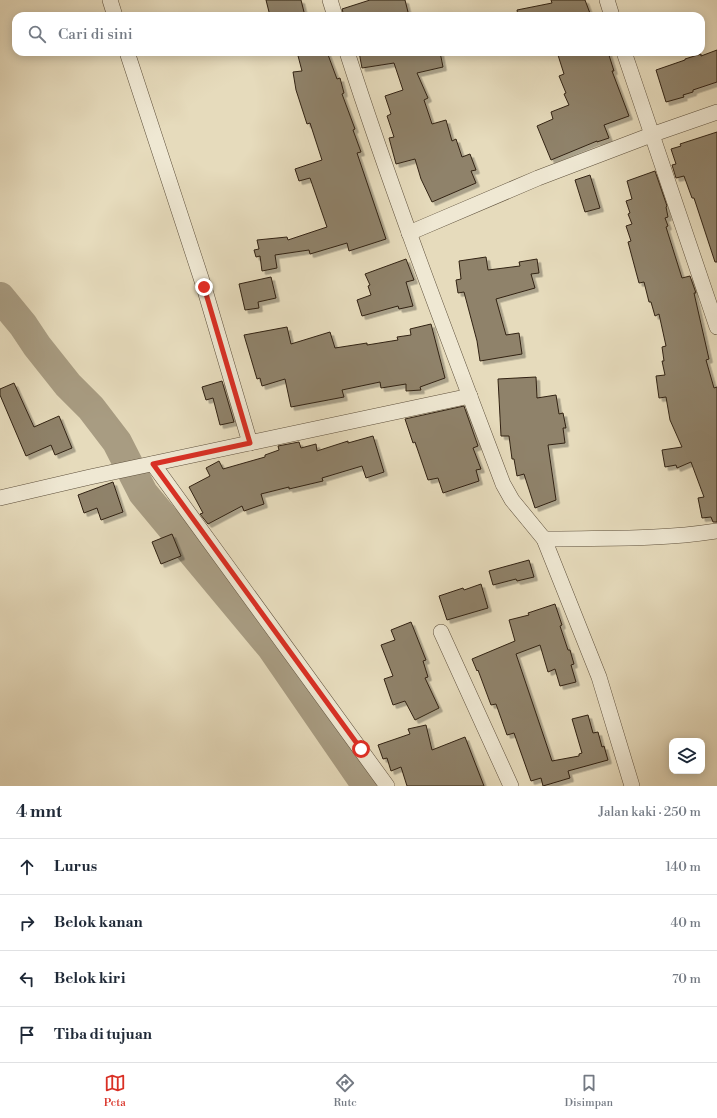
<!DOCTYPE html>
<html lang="id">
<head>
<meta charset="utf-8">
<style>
  :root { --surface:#fff; --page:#f6f6f7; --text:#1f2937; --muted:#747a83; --line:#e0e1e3; --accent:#d93025 }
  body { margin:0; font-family:"Libre Bodoni",serif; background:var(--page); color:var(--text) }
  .controls { position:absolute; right:12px; bottom:12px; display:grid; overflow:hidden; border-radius:8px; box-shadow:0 2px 10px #0003 }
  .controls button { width:36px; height:36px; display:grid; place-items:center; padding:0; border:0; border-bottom:1px solid var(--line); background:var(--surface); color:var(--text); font:20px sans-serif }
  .stop { position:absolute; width:12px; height:12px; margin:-9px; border:3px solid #d93025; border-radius:50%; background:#fff }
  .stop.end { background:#d93025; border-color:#fff; box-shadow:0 1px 4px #0008 }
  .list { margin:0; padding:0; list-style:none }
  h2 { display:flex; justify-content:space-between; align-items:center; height:52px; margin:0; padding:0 16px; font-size:17px }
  h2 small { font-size:13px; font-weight:400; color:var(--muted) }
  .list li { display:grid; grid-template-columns:26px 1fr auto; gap:12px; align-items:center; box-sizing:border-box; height:56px; padding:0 16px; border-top:1px solid var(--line) }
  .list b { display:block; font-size:15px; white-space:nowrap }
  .list em { font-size:13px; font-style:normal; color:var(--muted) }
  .icon { flex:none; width:22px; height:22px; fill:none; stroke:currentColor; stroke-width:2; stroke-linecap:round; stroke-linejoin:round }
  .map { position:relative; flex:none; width:717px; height:786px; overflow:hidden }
  .search { position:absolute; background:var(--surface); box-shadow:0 2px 10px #0003; left:12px; right:12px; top:12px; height:44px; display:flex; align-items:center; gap:10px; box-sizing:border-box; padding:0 14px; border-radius:12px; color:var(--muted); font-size:15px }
  .sheet { height:276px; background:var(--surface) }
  nav { display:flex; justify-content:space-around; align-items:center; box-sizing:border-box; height:56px; border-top:1px solid var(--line); background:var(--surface); font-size:11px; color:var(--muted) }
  nav a { display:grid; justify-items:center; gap:2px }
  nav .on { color:var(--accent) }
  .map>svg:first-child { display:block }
</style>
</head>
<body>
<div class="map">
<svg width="717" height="786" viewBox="0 0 717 786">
  <defs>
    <filter id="shadow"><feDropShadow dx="3.5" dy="3.5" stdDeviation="0" flood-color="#0004"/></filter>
  </defs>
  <rect width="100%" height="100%" fill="#e6dbbc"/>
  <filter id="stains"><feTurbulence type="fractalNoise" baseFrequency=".005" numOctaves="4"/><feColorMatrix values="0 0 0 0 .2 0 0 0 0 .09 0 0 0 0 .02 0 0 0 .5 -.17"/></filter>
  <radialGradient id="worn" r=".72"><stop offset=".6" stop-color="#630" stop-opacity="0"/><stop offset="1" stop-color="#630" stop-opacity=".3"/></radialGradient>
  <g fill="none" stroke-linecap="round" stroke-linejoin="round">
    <polyline stroke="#a89c82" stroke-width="30" points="0,297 23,325 37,346 68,385 91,408 117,442 143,493 272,648 367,786"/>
  </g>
  <g fill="#8f826a" stroke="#312212" filter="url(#shadow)">
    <polygon points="266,0 301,0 305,16 270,16"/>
    <polygon points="370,0 405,0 409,16 344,16 342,9"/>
    <polygon points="551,0 585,0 591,16 518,16 517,10 552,3"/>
    <polygon points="717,50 717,82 693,90 693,92 683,95 684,97 666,102 656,70 685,60 685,59 701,54 701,56"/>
    <polygon points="297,52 327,52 337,79 340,78 344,93 342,94 355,129 353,130 361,152 357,153 386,239 349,251 347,243 310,254 309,250 275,255 277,268 262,271 260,256 256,257 254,250 259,249 257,240 287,237 288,240 327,227 310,178 299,181 295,169 322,160 310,123 307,124 296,90 293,72 302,71"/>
    <polygon points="359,52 440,52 443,67 417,73 428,98 424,100 432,124 446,120 452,141 456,139 462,157 470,154 476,170 471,171 476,183 432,202 421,179 415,159 396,164 389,138 394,137 387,116 391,114 385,96 403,90 394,63 362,68"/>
    <polygon points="557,52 608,52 614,71 612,71 629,116 604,125 609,138 597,142 597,141 551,160 537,126 553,119 551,112 569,105 564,94 566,93 559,76 564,74"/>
    <polygon points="717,132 717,262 715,262 694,198 692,198 684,176 676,178 672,165 676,164 671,149 681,146 680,144"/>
    <polygon points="655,171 667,206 666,207 668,217 665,218 668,226 666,227 682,278 690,276 696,293 694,293 709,359 706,360 714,388 717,387 717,522 713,522 711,517 702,518 698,498 704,497 691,462 677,468 676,465 665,467 662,450 682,447 670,420 666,397 659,398 656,376 665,375 662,361 664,361 662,347 666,346 659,314 655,316 651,302 649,302 644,282 639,283 628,242 631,241 626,226 632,224 628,214 630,213 626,201 632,199 627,181"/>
    <polygon points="590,175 600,208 585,212 575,180"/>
    <polygon points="486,257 488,270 520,266 519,262 537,259 539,273 531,274 535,288 496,299 506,335 519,333 522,354 480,361 477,341 464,292 458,293 456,280 461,279 459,261"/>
    <polygon points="406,259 414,280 406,282 413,306 399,309 398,306 362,316 357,300 371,295 368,286 370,285 365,274"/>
    <polygon points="271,277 276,298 258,302 259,308 245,310 239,284"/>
    <polygon points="431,324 445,378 420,387 421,390 406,391 406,384 381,388 380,382 342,390 344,397 291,407 285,379 262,386 260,378 257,379 244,335 287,327 291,344 330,332 335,348 367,343 367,345 398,340 397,337 411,335 410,329"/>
    <polygon points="536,377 537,398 556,395 559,414 563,413 566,428 563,428 565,443 548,445 556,500 535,508 524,474 517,476 514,459 512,459 509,436 501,436 498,379"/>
    <polygon points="222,381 234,422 220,425 213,398 206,400 202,387"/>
    <polygon points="14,383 34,427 59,416 72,448 55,455 51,445 26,456 0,395 0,389"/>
    <polygon points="464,406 478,446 473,448 481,469 476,470 479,481 443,493 438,478 428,480 415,442 413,443 405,419"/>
    <polygon points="373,436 384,472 366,478 362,466 322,478 323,481 289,489 289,487 261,494 264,504 244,511 242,506 208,524 200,514 203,513 189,487 210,476 206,468 219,461 223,469 265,457 265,455 279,450 278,446 299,442 301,448 316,444 317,451 348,441 348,443"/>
    <polygon points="113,482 123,512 101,520 97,508 84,513 78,495"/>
    <polygon points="172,534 181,556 161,564 152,542"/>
    <polygon points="529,560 534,577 517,581 516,579 493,585 489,571"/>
    <polygon points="481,584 488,608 447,620 439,596 463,588 464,590"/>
    <polygon points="555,604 562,625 560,626 568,650 570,650 574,664 571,665 576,682 560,686 555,669 548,672 540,645 516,654 548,749 552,761 579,756 579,754 582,753 572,719 588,715 593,733 598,732 602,747 604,746 608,760 568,771 570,778 543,786 541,778 531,781 514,733 507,735 496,704 491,705 478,670 477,671 472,659 515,641 509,620 529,615 528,613"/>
    <polygon points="411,622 426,660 423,661 428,677 425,678 439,708 415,720 405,701 393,705 384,679 393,676 381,645 395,640 391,630"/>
    <polygon points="426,725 432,750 465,737 484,786 407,786 401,767 391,771 387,758 383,759 378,745 410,734 408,729"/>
  </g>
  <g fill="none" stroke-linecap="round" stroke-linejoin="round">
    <g stroke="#5e503c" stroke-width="16">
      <g id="minor">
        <polyline points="110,0 115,16"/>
        <polyline points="330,0 335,16"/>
        <polyline points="607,0 612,16"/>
        <polyline points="127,52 204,287 250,443"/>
        <path d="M347,52C394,198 449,341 503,484L512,500L544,539L599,677L632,786"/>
        <polyline points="624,52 717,327"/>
        <polyline points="409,233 538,178 651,135 717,112"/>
        <polyline points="153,464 387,786"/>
        <polyline points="0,498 90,477 470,396"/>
        <path d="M544,539C602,538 660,540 717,531"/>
        <polyline points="441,632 511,786"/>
      </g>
    </g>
    <use href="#minor" stroke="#efe8d3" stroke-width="15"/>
  </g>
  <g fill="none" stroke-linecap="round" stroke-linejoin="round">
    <polyline stroke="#d93025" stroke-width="5" points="204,287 250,443 153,464 361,749"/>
  </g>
  <rect width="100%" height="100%" filter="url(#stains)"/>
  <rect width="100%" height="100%" fill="url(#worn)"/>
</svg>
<div class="controls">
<button><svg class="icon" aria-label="layers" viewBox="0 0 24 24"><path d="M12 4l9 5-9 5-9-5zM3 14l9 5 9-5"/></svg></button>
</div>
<div class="stop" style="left:361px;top:749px"></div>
<div class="stop end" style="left:204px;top:287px"></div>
<div class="search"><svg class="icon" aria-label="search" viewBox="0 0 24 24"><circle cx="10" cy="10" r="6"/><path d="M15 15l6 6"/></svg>Cari di sini</div>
</div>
<section class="sheet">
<h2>4 mnt<small>Jalan kaki · 250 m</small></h2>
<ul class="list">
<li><svg class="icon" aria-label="ahead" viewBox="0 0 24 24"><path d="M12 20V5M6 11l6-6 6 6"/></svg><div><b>Lurus</b></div><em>140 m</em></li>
<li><svg class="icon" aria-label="right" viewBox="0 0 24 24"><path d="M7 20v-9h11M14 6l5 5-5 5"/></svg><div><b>Belok kanan</b></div><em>40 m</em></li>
<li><svg class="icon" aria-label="left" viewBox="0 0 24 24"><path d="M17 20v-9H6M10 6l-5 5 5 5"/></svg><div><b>Belok kiri</b></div><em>70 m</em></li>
<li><svg class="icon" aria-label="arrive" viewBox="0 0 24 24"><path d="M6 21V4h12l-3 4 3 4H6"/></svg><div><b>Tiba di tujuan</b></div></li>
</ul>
</section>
<nav>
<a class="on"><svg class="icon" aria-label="map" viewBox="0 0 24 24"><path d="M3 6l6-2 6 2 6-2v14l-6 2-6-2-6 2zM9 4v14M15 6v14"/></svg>Peta</a>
<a><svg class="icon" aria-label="directions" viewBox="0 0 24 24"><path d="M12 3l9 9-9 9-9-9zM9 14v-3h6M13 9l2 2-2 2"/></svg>Rute</a>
<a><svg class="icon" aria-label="saved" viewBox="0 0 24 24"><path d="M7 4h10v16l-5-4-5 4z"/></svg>Disimpan</a>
</nav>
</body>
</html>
